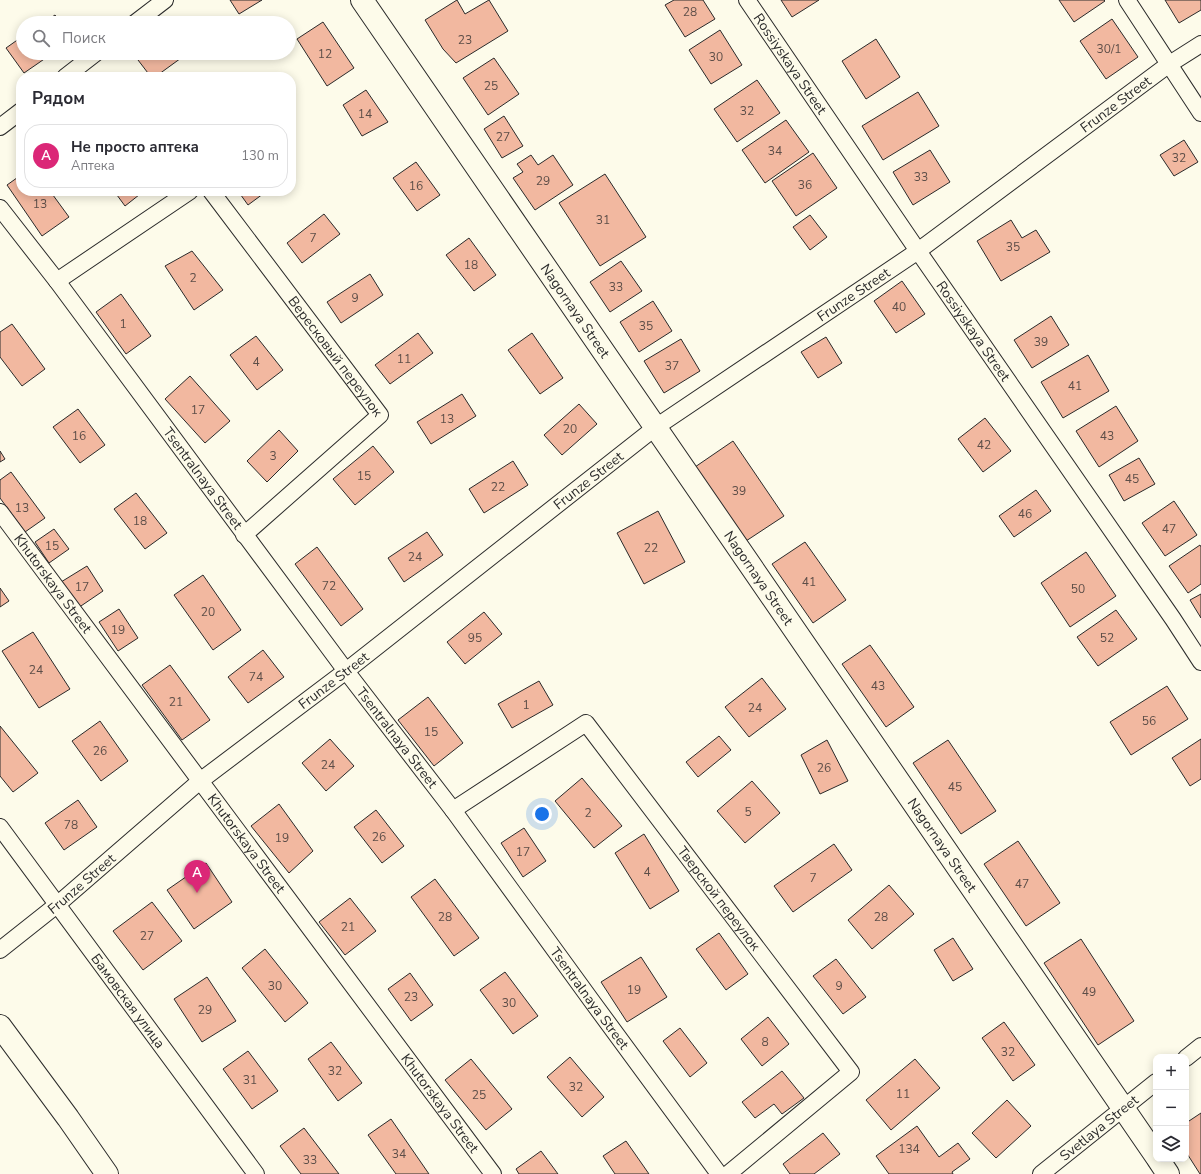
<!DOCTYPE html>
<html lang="ru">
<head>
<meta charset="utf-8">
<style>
  :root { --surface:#fff; --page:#f2f2f3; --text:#2b2b33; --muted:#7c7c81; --line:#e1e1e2; --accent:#db2777 }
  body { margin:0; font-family:"Nunito Sans",sans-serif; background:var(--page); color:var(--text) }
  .controls { position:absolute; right:12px; bottom:12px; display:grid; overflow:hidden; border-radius:8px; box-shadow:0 2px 10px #0003 }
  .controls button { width:36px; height:36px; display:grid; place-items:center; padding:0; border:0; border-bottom:1px solid var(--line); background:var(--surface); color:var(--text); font:20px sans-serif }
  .you { position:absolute; left:542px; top:814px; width:14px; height:14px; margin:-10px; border:3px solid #fff; border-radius:50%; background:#1a73e8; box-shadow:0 0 0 6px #1a73e833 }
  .badge { display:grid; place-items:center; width:26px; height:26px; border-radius:50%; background:var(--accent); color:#fff; font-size:13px; font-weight:700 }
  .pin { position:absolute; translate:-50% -33px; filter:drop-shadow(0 1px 2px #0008) }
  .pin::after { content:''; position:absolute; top:21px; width:14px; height:12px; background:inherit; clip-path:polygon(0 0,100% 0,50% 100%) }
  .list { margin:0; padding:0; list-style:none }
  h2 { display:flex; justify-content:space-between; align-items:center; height:52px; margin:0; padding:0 16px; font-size:17px }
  h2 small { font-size:13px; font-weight:400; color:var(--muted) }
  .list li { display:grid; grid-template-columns:26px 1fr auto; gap:12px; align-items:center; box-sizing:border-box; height:64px; margin:0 8px 8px; padding:0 8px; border:1px solid var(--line); border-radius:16px }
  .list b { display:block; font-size:15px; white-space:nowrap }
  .list p { margin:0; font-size:13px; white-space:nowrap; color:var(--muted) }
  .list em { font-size:13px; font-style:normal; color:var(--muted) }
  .icon { flex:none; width:22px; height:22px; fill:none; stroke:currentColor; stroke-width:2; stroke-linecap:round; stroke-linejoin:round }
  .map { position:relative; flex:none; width:1201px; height:1174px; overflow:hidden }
  .search { position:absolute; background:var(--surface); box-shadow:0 2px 10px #0003; left:16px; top:16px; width:280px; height:44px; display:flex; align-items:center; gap:10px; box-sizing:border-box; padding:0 14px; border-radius:22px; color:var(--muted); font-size:15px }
  .panel { position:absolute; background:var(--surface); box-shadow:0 2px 10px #0003; left:16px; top:72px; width:280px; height:124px; border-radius:16px }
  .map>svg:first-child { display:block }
</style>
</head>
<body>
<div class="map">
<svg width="1201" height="1174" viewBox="0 0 1201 1174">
  <rect width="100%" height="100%" fill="#fdfbea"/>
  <g fill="#f2b8a0" stroke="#2b2b2b">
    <polygon points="230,0 262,0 239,14"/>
    <polygon points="457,0 465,14 489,0 508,31 456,63 443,49 425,20"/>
    <polygon points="674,0 703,0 715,19 685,37 665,5"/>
    <polygon points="781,0 819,0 792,17"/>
    <polygon points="1059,0 1104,0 1105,1 1074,22"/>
    <polygon points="1165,0 1201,0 1201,10 1179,23"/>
    <polygon points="55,15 61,23 43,23"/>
    <polygon points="1112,19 1138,57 1106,79 1080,41"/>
    <polygon points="323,22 354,68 327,86 297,39"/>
    <polygon points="720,30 742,65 711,84 689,50"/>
    <polygon points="23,36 23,53 53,53 24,73 6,48"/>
    <polygon points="876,39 900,77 866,99 842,61"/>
    <polygon points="148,53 188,53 155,77 151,77 138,60"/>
    <polygon points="494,58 519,94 488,115 463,78"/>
    <polygon points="757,80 780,113 737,142 714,109"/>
    <polygon points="366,90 388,122 362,136 343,105"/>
    <polygon points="918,92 939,126 883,160 862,126"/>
    <polygon points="504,116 523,146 502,158 484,129"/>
    <polygon points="786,120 809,152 765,183 742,150"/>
    <polygon points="1184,140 1198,162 1174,176 1160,155"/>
    <polygon points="930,150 950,182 913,205 893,172"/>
    <polygon points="813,153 837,188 796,216 772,181"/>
    <polygon points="531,155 538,165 553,155 573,185 535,210 513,178 523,172 517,164"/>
    <polygon points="416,162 440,195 417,211 393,178"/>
    <polygon points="605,174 646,237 600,266 559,203"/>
    <polygon points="21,175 21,191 50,191 69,217 42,236 7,185"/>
    <polygon points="114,191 144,191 125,206"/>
    <polygon points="238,191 267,191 248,205"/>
    <polygon points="324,214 340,234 302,263 287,243"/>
    <polygon points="810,215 827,237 810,250 793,227"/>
    <polygon points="1011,220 1022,238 1036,230 1050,252 1001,281 977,241"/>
    <polygon points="469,238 496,275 474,291 446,255"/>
    <polygon points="192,251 223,290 194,310 165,266"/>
    <polygon points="621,261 642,291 610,312 590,282"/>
    <polygon points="370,274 383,295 341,323 327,302"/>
    <polygon points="902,281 925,314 896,333 874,301"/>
    <polygon points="121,294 151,336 126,354 96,312"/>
    <polygon points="653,301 672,331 639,352 620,322"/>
    <polygon points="1051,316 1069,345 1032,368 1014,340"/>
    <polygon points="12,324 45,369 22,386 0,357 0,332"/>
    <polygon points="418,333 433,353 390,384 375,365"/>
    <polygon points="532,333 563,378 540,394 508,350"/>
    <polygon points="256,336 283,370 257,390 230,355"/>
    <polygon points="826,337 842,363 818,378 801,352"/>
    <polygon points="681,339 700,371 664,393 644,361"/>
    <polygon points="1088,355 1109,391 1063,418 1041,382"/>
    <polygon points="190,376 230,421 205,443 165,399"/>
    <polygon points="462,394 476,416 431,444 417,422"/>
    <polygon points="579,404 597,424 562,455 544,435"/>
    <polygon points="1116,406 1138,441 1099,467 1076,431"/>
    <polygon points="78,409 105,445 80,463 53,427"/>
    <polygon points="985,418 1011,451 983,472 958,439"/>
    <polygon points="279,430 298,451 267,482 247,461"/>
    <polygon points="733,441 784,516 746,541 695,467"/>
    <polygon points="373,446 394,472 355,505 333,479"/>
    <polygon points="0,451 5,459 0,462"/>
    <polygon points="1139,458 1155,484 1124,501 1109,475"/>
    <polygon points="513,461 528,485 484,513 469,489"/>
    <polygon points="11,472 45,518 25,532 0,498 0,480"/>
    <polygon points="1036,490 1051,511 1014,537 999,516"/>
    <polygon points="136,493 167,533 145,549 114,509"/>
    <polygon points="1174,501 1197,535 1165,556 1142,523"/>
    <polygon points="658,511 685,562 644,584 617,533"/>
    <polygon points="54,529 69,549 49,563 35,542"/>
    <polygon points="427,532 443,555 404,582 388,558"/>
    <polygon points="805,542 846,600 813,623 772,564"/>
    <polygon points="1200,545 1201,547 1201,584 1188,593 1169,566"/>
    <polygon points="317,547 363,609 341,626 295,564"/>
    <polygon points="1086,552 1116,596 1070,627 1041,583"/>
    <polygon points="87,566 103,591 78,608 61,582"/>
    <polygon points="203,575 241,630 213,650 174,595"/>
    <polygon points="0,588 9,601 0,607"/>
    <polygon points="1201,594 1201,618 1190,600"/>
    <polygon points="119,609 138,638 118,651 99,622"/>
    <polygon points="1116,610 1137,639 1098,666 1077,637"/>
    <polygon points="484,612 502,634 465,664 447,642"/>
    <polygon points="33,632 70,689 39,708 2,651"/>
    <polygon points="870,645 914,707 886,727 842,664"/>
    <polygon points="263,650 284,677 248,703 228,677"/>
    <polygon points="170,665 210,720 182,740 142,685"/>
    <polygon points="762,678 786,709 749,737 725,707"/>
    <polygon points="539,681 553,705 512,728 498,704"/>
    <polygon points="1167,686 1188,719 1131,755 1110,722"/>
    <polygon points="428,697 463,743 434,766 398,720"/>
    <polygon points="100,721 128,761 101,781 72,741"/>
    <polygon points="0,726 38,773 13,792 0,776"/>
    <polygon points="719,736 731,750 698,777 686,762"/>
    <polygon points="330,739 354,766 326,791 302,763"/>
    <polygon points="1201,739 1201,779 1190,786 1172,758"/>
    <polygon points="827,740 848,781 820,794 801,755"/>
    <polygon points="948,740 996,811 961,834 913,763"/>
    <polygon points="582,778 622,826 594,848 555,801"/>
    <polygon points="752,781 780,813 745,843 717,811"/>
    <polygon points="78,800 97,827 64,850 45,823"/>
    <polygon points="279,804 313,851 289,873 251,826"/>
    <polygon points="376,810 404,846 382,863 354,827"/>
    <polygon points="524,828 546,861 523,877 501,843"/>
    <polygon points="644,834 679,891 650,909 615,853"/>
    <polygon points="1018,841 1060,903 1026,926 984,864"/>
    <polygon points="834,844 852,870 793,912 774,886"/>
    <polygon points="206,863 232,902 194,929 167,890"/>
    <polygon points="435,879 479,938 454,956 411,897"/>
    <polygon points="889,885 914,914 872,949 848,920"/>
    <polygon points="350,898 376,931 345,955 319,922"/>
    <polygon points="152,902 182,941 143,970 113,931"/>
    <polygon points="719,933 748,974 726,990 696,949"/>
    <polygon points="953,938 973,969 953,981 934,950"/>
    <polygon points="1081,939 1134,1021 1098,1045 1044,963"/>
    <polygon points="265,949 308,1003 285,1022 242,968"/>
    <polygon points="641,957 667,997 627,1022 601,982"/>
    <polygon points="836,959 866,997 843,1014 813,976"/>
    <polygon points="505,972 538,1016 513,1034 480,990"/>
    <polygon points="410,973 433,1005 411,1021 388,989"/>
    <polygon points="207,977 236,1021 202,1042 174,999"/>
    <polygon points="768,1017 789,1044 762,1066 741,1039"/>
    <polygon points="1004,1022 1035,1065 1013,1081 982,1038"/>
    <polygon points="680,1028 707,1063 690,1077 663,1041"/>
    <polygon points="331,1042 362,1083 338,1101 308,1059"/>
    <polygon points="248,1051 278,1091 252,1109 223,1069"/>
    <polygon points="570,1057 604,1097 582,1117 547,1077"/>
    <polygon points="471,1059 512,1109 486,1130 445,1080"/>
    <polygon points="915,1059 940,1088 891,1130 866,1100"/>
    <polygon points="782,1071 804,1098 782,1114 774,1104 755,1118 742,1102"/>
    <polygon points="1007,1100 1031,1126 996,1158 972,1133"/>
    <polygon points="1201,1113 1201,1174 1200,1174 1186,1152 1186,1123"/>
    <polygon points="391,1119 429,1174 396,1174 368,1135"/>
    <polygon points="917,1126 939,1157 958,1143 970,1159 952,1172 953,1174 889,1174 876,1156"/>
    <polygon points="304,1128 339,1174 301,1174 280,1146"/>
    <polygon points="823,1133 840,1154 814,1174 790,1174 783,1164"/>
    <polygon points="626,1141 649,1174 615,1174 603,1156"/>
    <polygon points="541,1151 558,1174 519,1174 516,1169"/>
  </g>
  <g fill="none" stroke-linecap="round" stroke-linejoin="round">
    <g stroke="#2b2b2b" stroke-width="18">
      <g id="street">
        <path id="s1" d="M747,0L918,251L1173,619L1201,662"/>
        <polyline points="1127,0 1201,113"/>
        <polyline points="135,23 165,0"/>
        <polyline points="65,77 96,53"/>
        <polyline points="0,127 21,111"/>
        <path id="s2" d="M211,191L380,415L244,535"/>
        <path id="s3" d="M0,208L57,281L346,671L453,810L591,1000L719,1174"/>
        <polyline points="57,281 190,191"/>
        <path id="s4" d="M0,512L493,1174"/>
        <path id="s5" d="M453,810L586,723L851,1072L728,1174"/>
        <path id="s6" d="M0,827L256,1174"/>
        <path id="s7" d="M0,950L58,904L200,781L346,671L656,427L918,251L1168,65L1201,44"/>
        <polyline points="1186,1058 1201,1046"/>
        <path id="s8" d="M1041,1174L1156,1082"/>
      </g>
    </g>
    <g stroke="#2b2b2b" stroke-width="24">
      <g id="secondary">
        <path id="s9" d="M362,0L1156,1156"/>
        <polyline points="1158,1159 1168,1174"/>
      </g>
    </g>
    <g stroke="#2b2b2b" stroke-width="24">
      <polyline id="primary" points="0,1026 68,1118 107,1174"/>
    </g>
    <use href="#street" stroke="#fdfbea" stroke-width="16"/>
    <use href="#secondary" stroke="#fdfbea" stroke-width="22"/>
    <use href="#primary" stroke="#fdfbea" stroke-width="22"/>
  </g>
  <g text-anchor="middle" stroke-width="3" stroke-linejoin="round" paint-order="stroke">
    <g font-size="12" fill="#5d4e48">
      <text x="690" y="16">28</text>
      <text x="465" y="44">23</text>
      <text x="1109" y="53">30/1</text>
      <text x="325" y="58">12</text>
      <text x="716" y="61">30</text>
      <text x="491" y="90">25</text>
      <text x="747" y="115">32</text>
      <text x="365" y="118">14</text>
      <text x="503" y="141">27</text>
      <text x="775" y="155">34</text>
      <text x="1179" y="162">32</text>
      <text x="921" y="181">33</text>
      <text x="543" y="185">29</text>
      <text x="805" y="189">36</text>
      <text x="416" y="190">16</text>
      <text x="40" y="208">13</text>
      <text x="603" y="224">31</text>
      <text x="313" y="242">7</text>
      <text x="1013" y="251">35</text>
      <text x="471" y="269">18</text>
      <text x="193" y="282">2</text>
      <text x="616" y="291">33</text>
      <text x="355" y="302">9</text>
      <text x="899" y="311">40</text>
      <text x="123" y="328">1</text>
      <text x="646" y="330">35</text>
      <text x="1041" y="346">39</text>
      <text x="404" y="363">11</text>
      <text x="256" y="366">4</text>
      <text x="672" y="370">37</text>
      <text x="1075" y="390">41</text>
      <text x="198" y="414">17</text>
      <text x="447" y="423">13</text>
      <text x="570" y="433">20</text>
      <text x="79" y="440">16</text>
      <text x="1107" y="440">43</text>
      <text x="984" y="449">42</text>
      <text x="273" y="460">3</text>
      <text x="364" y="480">15</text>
      <text x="1132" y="483">45</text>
      <text x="498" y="491">22</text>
      <text x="739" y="495">39</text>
      <text x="22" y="512">13</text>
      <text x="1025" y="518">46</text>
      <text x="140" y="525">18</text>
      <text x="1169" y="533">47</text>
      <text x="52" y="550">15</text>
      <text x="651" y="552">22</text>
      <text x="415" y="561">24</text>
      <text x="809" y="586">41</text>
      <text x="329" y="590">72</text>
      <text x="82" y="591">17</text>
      <text x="1078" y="593">50</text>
      <text x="208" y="616">20</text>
      <text x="118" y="634">19</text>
      <text x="475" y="642">95</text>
      <text x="1107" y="642">52</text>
      <text x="36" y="674">24</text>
      <text x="256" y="681">74</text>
      <text x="878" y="690">43</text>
      <text x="176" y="706">21</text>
      <text x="526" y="709">1</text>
      <text x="755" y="712">24</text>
      <text x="1149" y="725">56</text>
      <text x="431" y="736">15</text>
      <text x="100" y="755">26</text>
      <text x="328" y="769">24</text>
      <text x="824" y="772">26</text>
      <text x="955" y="791">45</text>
      <text x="748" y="816">5</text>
      <text x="588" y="817">2</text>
      <text x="71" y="829">78</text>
      <text x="379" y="841">26</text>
      <text x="282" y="842">19</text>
      <text x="523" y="856">17</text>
      <text x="647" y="876">4</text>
      <text x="813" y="882">7</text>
      <text x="1022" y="888">47</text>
      <text x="445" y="921">28</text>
      <text x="881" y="921">28</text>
      <text x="348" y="931">21</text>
      <text x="147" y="940">27</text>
      <text x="275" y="990">30</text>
      <text x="839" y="990">9</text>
      <text x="634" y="994">19</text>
      <text x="1089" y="996">49</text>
      <text x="411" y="1001">23</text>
      <text x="509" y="1007">30</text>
      <text x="205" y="1014">29</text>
      <text x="765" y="1046">8</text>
      <text x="1008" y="1056">32</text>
      <text x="335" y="1075">32</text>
      <text x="250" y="1084">31</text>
      <text x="576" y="1091">32</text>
      <text x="903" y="1098">11</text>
      <text x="479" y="1099">25</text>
      <text x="909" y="1153">134</text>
      <text x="399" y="1158">34</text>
      <text x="310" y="1164">33</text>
    </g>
    <g font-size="14" fill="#2b2b2b" stroke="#fdfbea">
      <text dy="5" stroke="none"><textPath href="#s1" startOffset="77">Rossiyskaya Street</textPath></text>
      <text dy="5" stroke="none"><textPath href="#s7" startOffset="1401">Frunze Street</textPath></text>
      <text dy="5" stroke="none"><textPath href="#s7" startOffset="1077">Frunze Street</textPath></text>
      <text dy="5" stroke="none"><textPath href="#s9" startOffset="377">Nagornaya Street</textPath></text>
      <text dy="5" stroke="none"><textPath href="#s1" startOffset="401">Rossiyskaya Street</textPath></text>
      <text dy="5" stroke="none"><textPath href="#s2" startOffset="207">Вересковый переулок</textPath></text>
      <text dy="5" stroke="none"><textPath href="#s3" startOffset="338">Tsentralnaya Street</textPath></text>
      <text dy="5" stroke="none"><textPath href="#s7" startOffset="753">Frunze Street</textPath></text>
      <text dy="5" stroke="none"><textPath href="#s9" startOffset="701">Nagornaya Street</textPath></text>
      <text dy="5" stroke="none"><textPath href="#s4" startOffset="89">Khutorskaya Street</textPath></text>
      <text dy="5" stroke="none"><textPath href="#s7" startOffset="429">Frunze Street</textPath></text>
      <text dy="5" stroke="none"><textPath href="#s3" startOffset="662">Tsentralnaya Street</textPath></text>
      <text dy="5" stroke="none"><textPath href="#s4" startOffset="413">Khutorskaya Street</textPath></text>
      <text dy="5" stroke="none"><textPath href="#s9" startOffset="1025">Nagornaya Street</textPath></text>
      <text dy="5" stroke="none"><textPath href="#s7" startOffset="105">Frunze Street</textPath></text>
      <text dy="5" stroke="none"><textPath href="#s5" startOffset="379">Тверской переулок</textPath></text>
      <text dy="5" stroke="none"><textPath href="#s3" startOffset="986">Tsentralnaya Street</textPath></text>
      <text dy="5" stroke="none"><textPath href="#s6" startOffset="216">Бамовская улица</textPath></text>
      <text dy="5" stroke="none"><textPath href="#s4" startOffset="737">Khutorskaya Street</textPath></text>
      <text dy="5" stroke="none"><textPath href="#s8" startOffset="74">Svetlaya Street</textPath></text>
    </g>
  </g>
</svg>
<div class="controls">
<button>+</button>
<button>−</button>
<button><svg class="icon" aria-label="layers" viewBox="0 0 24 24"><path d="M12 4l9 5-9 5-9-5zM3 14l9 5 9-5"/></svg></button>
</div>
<div class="you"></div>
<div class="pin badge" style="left:197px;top:893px">A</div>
<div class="search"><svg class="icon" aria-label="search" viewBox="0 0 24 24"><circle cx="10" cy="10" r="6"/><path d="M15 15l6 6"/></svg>Поиск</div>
<section class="panel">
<h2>Рядом<small></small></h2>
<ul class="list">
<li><span class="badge">A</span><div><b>Не просто аптека</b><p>Аптека</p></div><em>130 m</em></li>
</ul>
</section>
</div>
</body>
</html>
